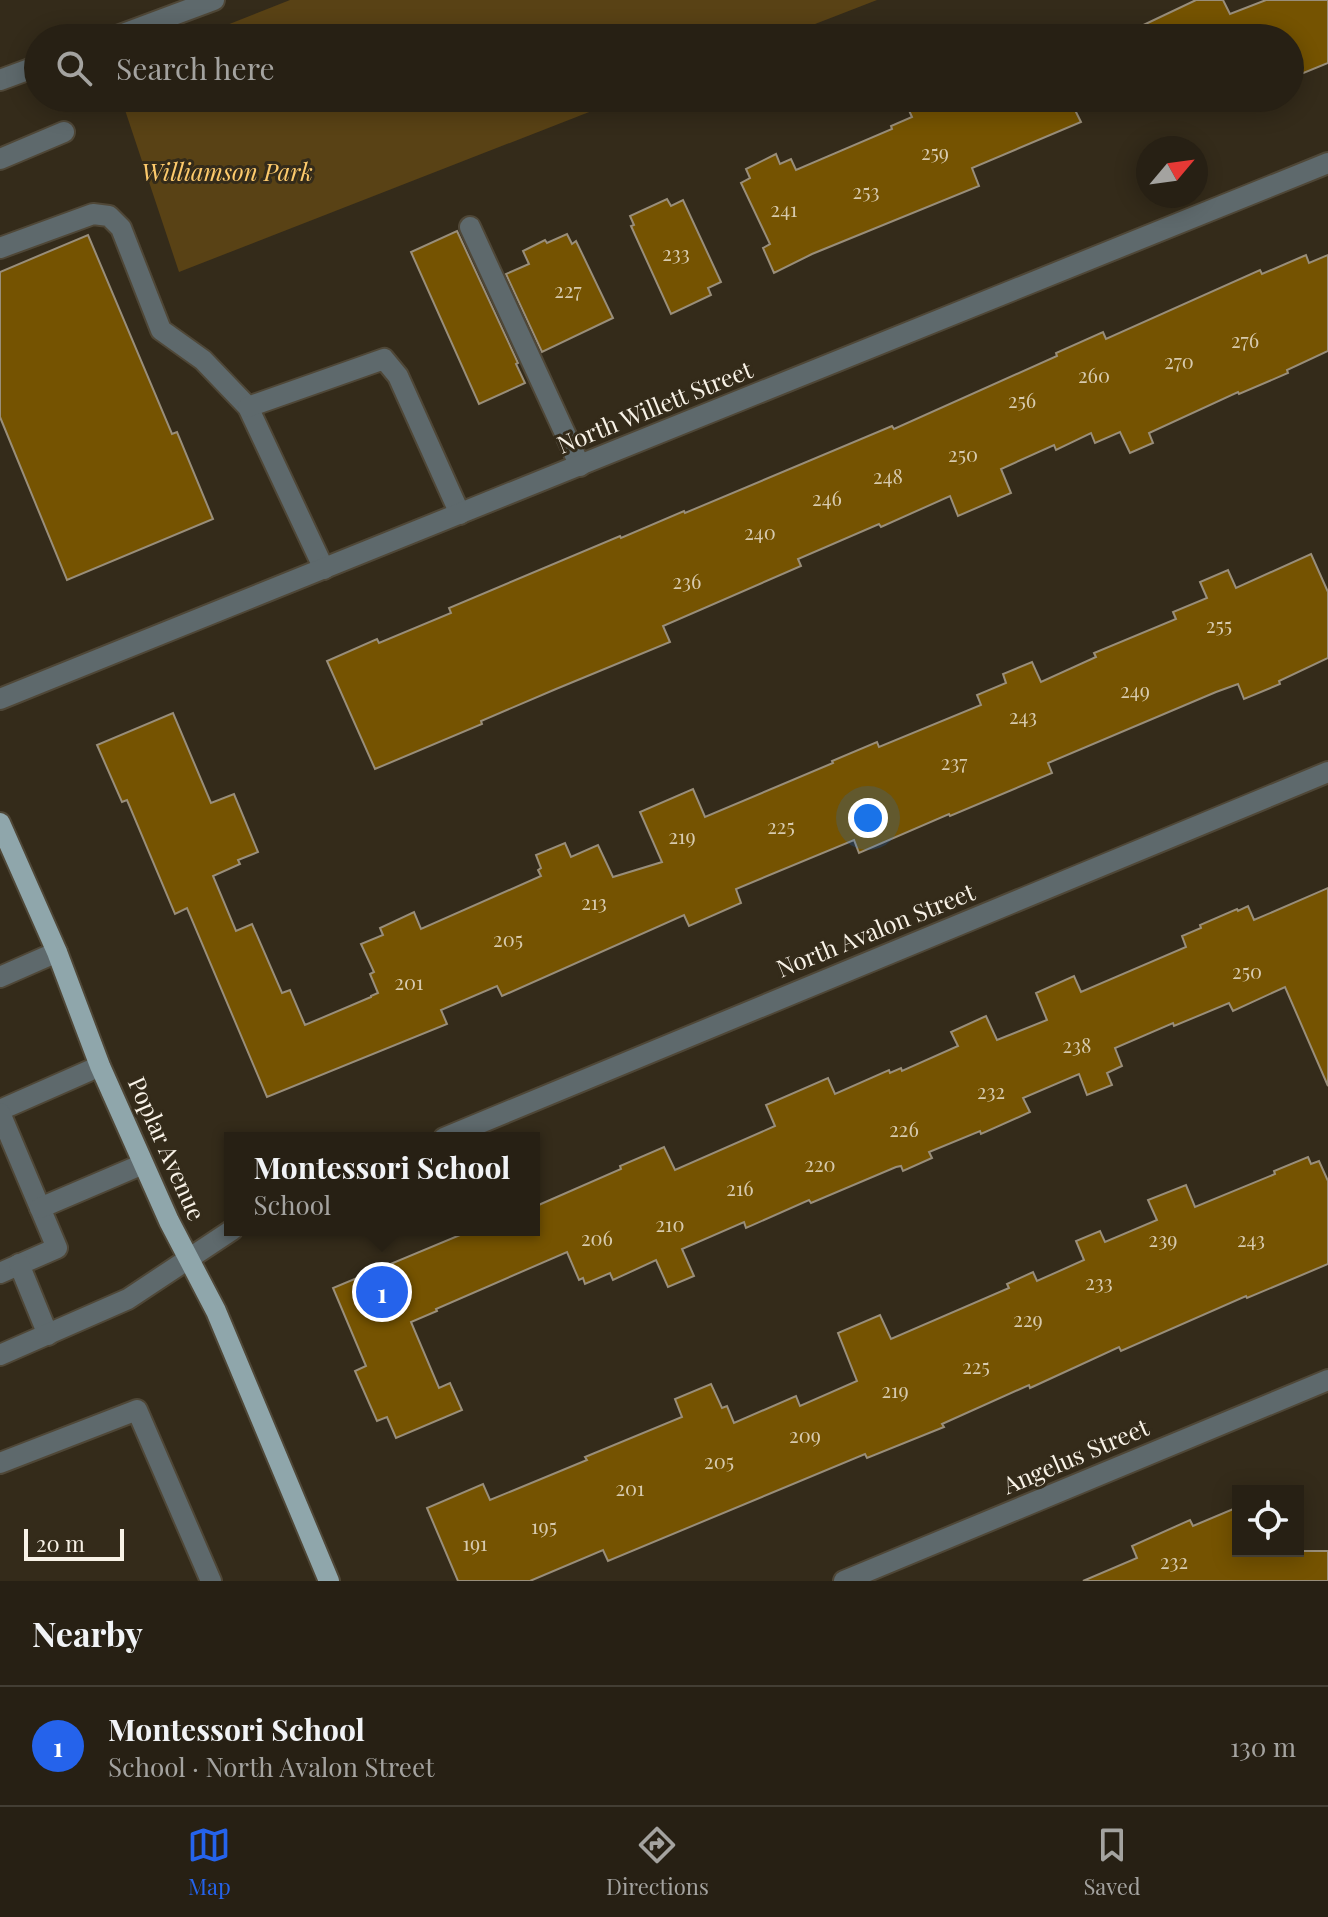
<!DOCTYPE html>
<html lang="en">
<head>
<meta charset="utf-8">
<style>
  :root { --surface:#272014; --page:#332d22; --text:#f1f3f6; --muted:#a4a3a0; --line:#433e34; --accent:#2563eb }
  body { margin:0; font-family:"Playfair Display",serif; background:var(--page); color:var(--text) }
  .controls { position:absolute; right:24px; bottom:24px; display:grid; overflow:hidden; border-radius:0px; box-shadow:0 4px 20px #0003 }
  .controls button { width:72px; height:72px; display:grid; place-items:center; padding:0; border:0; border-bottom:2px solid var(--line); background:var(--surface); color:var(--text); font:40px sans-serif }
  .compass { position:absolute; left:1136px; top:136px; width:72px; height:72px; border-radius:50%; background:var(--surface); box-shadow:0 4px 20px #0003; rotate:61deg }
  .scale { position:absolute; left:24px; bottom:20px; width:100px; box-sizing:border-box; padding-left:8px; border:4px solid #f8f2e7; border-top:0; font-size:22px; line-height:28px; white-space:nowrap; color:#f8f2e7; -webkit-text-stroke:6px #342b1a; paint-order:stroke }
  .you { position:absolute; left:868px; top:818px; width:28px; height:28px; margin:-20px; border:6px solid #fff; border-radius:50%; background:#1a73e8; box-shadow:0 0 0 12px #1a73e833 }
  .badge { display:grid; place-items:center; width:52px; height:52px; border-radius:50%; background:var(--accent); color:#fff; font-size:26px; font-weight:700 }
  .pin { position:absolute; translate:-50% -50%; border:4px solid #fff; box-shadow:0 2px 8px #0006 }
  .popup { position:absolute; left:224px; top:1132px; width:316px; height:104px; box-sizing:border-box; display:grid; place-content:center; border-radius:0px; background:var(--surface); filter:drop-shadow(0 2px 6px #0005); font-size:26px; white-space:nowrap; color:var(--muted) }
  .popup b { font-size:30px; color:var(--text) }
  .popup::after { content:''; position:absolute; left:50%; top:100%; margin-left:-16px; border:16px solid transparent; border-top-color:var(--surface) }
  .list { margin:0; padding:0; list-style:none }
  h2 { display:flex; justify-content:space-between; align-items:center; height:104px; margin:0; padding:0 32px; font-size:34px }
  h2 small { font-size:26px; font-weight:400; color:var(--muted) }
  .list li { display:grid; grid-template-columns:52px 1fr auto; gap:24px; align-items:center; box-sizing:border-box; height:120px; padding:0 32px; border-top:2px solid var(--line) }
  .list b { display:block; font-size:30px; white-space:nowrap }
  .list p { margin:0; font-size:26px; white-space:nowrap; color:var(--muted) }
  .list em { font-size:26px; font-style:normal; color:var(--muted) }
  .icon { flex:none; width:44px; height:44px; fill:none; stroke:currentColor; stroke-width:2; stroke-linecap:round; stroke-linejoin:round }
  .map { position:relative; flex:none; width:1328px; height:1581px; overflow:hidden }
  .search { position:absolute; background:var(--surface); box-shadow:0 4px 20px #0003; left:24px; right:24px; top:24px; height:88px; display:flex; align-items:center; gap:20px; box-sizing:border-box; padding:0 28px; border-radius:44px; color:var(--muted); font-size:30px }
  .sheet { height:224px; background:var(--surface) }
  nav { display:flex; justify-content:space-around; align-items:center; box-sizing:border-box; height:112px; border-top:2px solid var(--line); background:var(--surface); font-size:22px; color:var(--muted) }
  nav a { display:grid; justify-items:center; gap:4px }
  nav .on { color:var(--accent) }
  .map>svg:first-child { display:block }
</style>
</head>
<body>
<div class="map">
<svg width="1328" height="1581" viewBox="0 0 1328 1581">
  <rect width="100%" height="100%" fill="#342b1a"/>
  <g fill="#594215">
    <polygon points="290,0 877,0 779,38 194,38"/>
    <polygon points="121,98 625,98 179,272"/>
  </g>
  <g fill="#755301" stroke="#998e7a" stroke-width="2">
    <polygon points="1196,0 1223,0 1230,14 1266,0 1328,0 1328,63 1301,74 1297,64 1290,67 1290,38 1116,38"/>
    <polygon points="925,98 1069,98 1081,122 972,168 979,186 812,254 774,273 763,248 770,244 741,183 750,178 746,169 776,154 780,164 791,159 796,170 892,129 891,126 912,117 907,106"/>
    <polygon points="667,199 671,206 683,200 721,282 708,288 711,295 671,314 631,226 634,225 630,216"/>
    <polygon points="457,231 518,363 516,364 525,383 479,404 411,252"/>
    <polygon points="567,234 572,244 576,241 613,318 542,352 506,274 529,264 523,251 545,240 547,243"/>
    <polygon points="88,235 172,434 177,432 213,519 67,580 0,417 0,272"/>
    <polygon points="1306,255 1309,263 1328,255 1328,351 1287,370 1288,373 1239,394 1238,392 1149,433 1153,443 1130,453 1120,432 1095,443 1091,433 1056,450 1054,445 1001,469 1011,493 958,516 950,496 881,527 879,524 798,559 801,566 663,626 670,642 556,689 481,721 482,724 375,769 327,661 377,639 379,643 451,613 449,608 620,536 621,538 684,511 685,513 892,426 894,429 1057,356 1056,353 1103,332 1106,339 1260,270 1262,274"/>
    <polygon points="1311,554 1328,592 1328,658 1279,681 1280,684 1244,699 1238,684 1216,692 1048,763 1052,773 950,816 949,814 859,853 854,840 736,889 741,903 689,926 684,915 502,996 497,986 441,1010 447,1024 267,1097 187,908 175,914 127,800 122,802 97,745 173,713 211,803 234,794 258,852 238,860 240,864 213,876 236,931 252,924 282,993 290,990 305,1025 371,997 371,996 378,993 370,974 374,972 361,944 383,935 380,928 414,912 421,929 541,876 538,870 541,868 536,855 565,843 571,857 598,845 613,877 662,862 640,812 693,789 705,817 833,763 832,761 877,742 879,747 981,705 977,695 1006,683 1003,674 1032,662 1041,682 1096,657 1094,653 1176,619 1173,612 1207,598 1200,582 1228,570 1236,588"/>
    <polygon points="1328,888 1328,1086 1285,987 1233,1011 1229,1003 1174,1026 1173,1023 1115,1048 1122,1066 1107,1073 1112,1085 1087,1095 1079,1074 1023,1098 1030,1112 981,1134 980,1131 929,1152 932,1158 903,1171 901,1166 896,1167 811,1203 809,1200 746,1228 744,1222 682,1249 694,1276 668,1287 656,1260 613,1280 610,1273 585,1284 583,1278 579,1280 567,1252 436,1309 437,1311 411,1322 439,1388 450,1383 462,1410 396,1438 387,1417 377,1421 355,1371 366,1366 333,1288 472,1230 534,1230 534,1207 621,1169 620,1166 664,1147 675,1170 775,1126 766,1105 828,1078 835,1094 889,1070 890,1073 901,1068 902,1071 958,1046 951,1032 986,1016 997,1040 1047,1020 1036,993 1074,976 1081,992 1186,947 1182,936 1201,928 1200,925 1237,909 1238,911 1248,906 1254,920"/>
    <polygon points="1308,1157 1311,1164 1319,1161 1328,1181 1328,1264 1247,1298 1246,1296 1121,1351 1119,1347 1030,1388 1029,1385 942,1424 944,1427 867,1458 865,1454 608,1561 603,1550 530,1581 458,1581 427,1508 483,1484 490,1500 587,1460 585,1457 682,1417 675,1399 711,1384 722,1408 727,1406 734,1423 796,1396 800,1406 857,1381 838,1333 880,1315 891,1339 1009,1288 1007,1284 1033,1272 1037,1281 1084,1260 1076,1241 1100,1231 1105,1242 1157,1220 1148,1200 1186,1185 1195,1207 1275,1174 1274,1171"/>
    <polygon points="1238,1507 1238,1551 1328,1551 1328,1581 1083,1581 1137,1558 1132,1546 1190,1520 1193,1526"/>
  </g>
  <g fill="none" stroke-linecap="round" stroke-linejoin="round">
    <g stroke="#4f4737" stroke-width="24">
      <g id="minor">
        <polyline points="112,38 214,0"/>
        <polyline points="0,80 38,66"/>
        <polyline points="0,159 64,132"/>
        <polyline points="470,227 580,466"/>
        <polyline points="0,248 93,214 109,216 121,228 161,330 203,360 248,407 324,569"/>
        <polyline points="248,407 384,359 398,376 460,514"/>
        <polyline points="0,699 1328,163"/>
        <polyline points="0,977 57,952"/>
        <polyline points="0,1110 100,1066"/>
        <polyline points="0,1113 57,1248 0,1273"/>
        <polyline points="444,1138 1328,772"/>
        <polyline points="40,1208 143,1164"/>
        <polyline points="19,1264 48,1335"/>
        <polyline points="0,1355 128,1299 232,1230"/>
        <polyline points="0,1463 137,1410 211,1581"/>
        <polyline points="844,1581 1328,1380"/>
      </g>
    </g>
    <g stroke="#4f4737" stroke-width="24">
      <polyline id="major" points="0,823 57,952 100,1066 169,1221 216,1311 329,1581"/>
    </g>
    <use href="#minor" stroke="#5e696c" stroke-width="20"/>
    <use href="#major" stroke="#8fa6ab" stroke-width="20"/>
  </g>
  <g text-anchor="middle" stroke-width="6" stroke-linejoin="round" paint-order="stroke">
    <g font-size="20" fill="#d7caae">
      <text x="935" y="160">259</text>
      <text x="866" y="199">253</text>
      <text x="784" y="217">241</text>
      <text x="676" y="261">233</text>
      <text x="568" y="298">227</text>
      <text x="1245" y="348">276</text>
      <text x="1179" y="369">270</text>
      <text x="1094" y="383">260</text>
      <text x="1022" y="408">256</text>
      <text x="963" y="462">250</text>
      <text x="888" y="484">248</text>
      <text x="827" y="506">246</text>
      <text x="760" y="540">240</text>
      <text x="687" y="589">236</text>
      <text x="1219" y="633">255</text>
      <text x="1135" y="698">249</text>
      <text x="1023" y="724">243</text>
      <text x="954" y="770">237</text>
      <text x="781" y="834">225</text>
      <text x="682" y="844">219</text>
      <text x="594" y="910">213</text>
      <text x="508" y="947">205</text>
      <text x="1247" y="979">250</text>
      <text x="409" y="990">201</text>
      <text x="1077" y="1053">238</text>
      <text x="991" y="1099">232</text>
      <text x="904" y="1137">226</text>
      <text x="820" y="1172">220</text>
      <text x="740" y="1196">216</text>
      <text x="670" y="1232">210</text>
      <text x="597" y="1246">206</text>
      <text x="1163" y="1247">239</text>
      <text x="1251" y="1247">243</text>
      <text x="1099" y="1290">233</text>
      <text x="1028" y="1327">229</text>
      <text x="976" y="1374">225</text>
      <text x="895" y="1398">219</text>
      <text x="805" y="1443">209</text>
      <text x="719" y="1469">205</text>
      <text x="630" y="1496">201</text>
      <text x="544" y="1534">195</text>
      <text x="475" y="1551">191</text>
      <text x="1174" y="1569">232</text>
    </g>
    <g font-size="24" font-style="italic" fill="#fdca6c" stroke="#342b1a">
      <text x="227" y="181">Williamson Park</text>
    </g>
    <g font-size="24" fill="#f8f2e7" stroke="#342b1a">
      <text transform="translate(655 408) rotate(-22)" y="8">North Willett Street</text>
      <text transform="translate(876 931) rotate(-22)" y="8">North Avalon Street</text>
      <text transform="translate(166 1149) rotate(66)" y="8">Poplar Avenue</text>
      <text transform="translate(1076 1457) rotate(-23)" y="8">Angelus Street</text>
    </g>
  </g>
</svg>
<div class="controls">
<button><svg class="icon" aria-label="locate" viewBox="0 0 24 24"><circle cx="12" cy="12" r="6"/><path d="M12 2v4M12 18v4M2 12h4M18 12h4"/></svg></button>
</div>
<svg class="compass" viewBox="-18 -18 36 36"><path d="M0-13l5 13h-10z" fill="#e53935"/><path d="M0 13l5-13h-10z" fill="#a4a3a0"/></svg>
<div class="scale">20 m</div>
<div class="you"></div>
<div class="pin badge" style="left:382px;top:1292px">1</div>
<div class="popup"><b>Montessori School</b>School</div>
<div class="search"><svg class="icon" aria-label="search" viewBox="0 0 24 24"><circle cx="10" cy="10" r="6"/><path d="M15 15l6 6"/></svg>Search here</div>
</div>
<section class="sheet">
<h2>Nearby<small></small></h2>
<ul class="list">
<li><span class="badge">1</span><div><b>Montessori School</b><p>School · North Avalon Street</p></div><em>130 m</em></li>
</ul>
</section>
<nav>
<a class="on"><svg class="icon" aria-label="map" viewBox="0 0 24 24"><path d="M3 6l6-2 6 2 6-2v14l-6 2-6-2-6 2zM9 4v14M15 6v14"/></svg>Map</a>
<a><svg class="icon" aria-label="directions" viewBox="0 0 24 24"><path d="M12 3l9 9-9 9-9-9zM9 14v-3h6M13 9l2 2-2 2"/></svg>Directions</a>
<a><svg class="icon" aria-label="saved" viewBox="0 0 24 24"><path d="M7 4h10v16l-5-4-5 4z"/></svg>Saved</a>
</nav>
</body>
</html>
